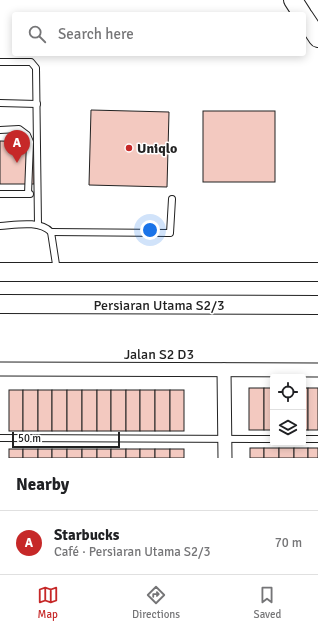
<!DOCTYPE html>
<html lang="en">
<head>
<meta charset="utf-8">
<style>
  :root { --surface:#fff; --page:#f6f6f6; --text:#202124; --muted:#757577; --line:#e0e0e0; --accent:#c62828 }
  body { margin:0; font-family:Signika,sans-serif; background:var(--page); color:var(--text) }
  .controls { position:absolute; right:12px; bottom:12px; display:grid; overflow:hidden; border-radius:4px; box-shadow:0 2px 10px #0003 }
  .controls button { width:36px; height:36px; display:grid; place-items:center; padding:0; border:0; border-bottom:1px solid var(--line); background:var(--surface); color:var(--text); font:20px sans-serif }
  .scale { position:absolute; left:12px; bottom:10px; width:108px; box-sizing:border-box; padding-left:4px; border:2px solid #222; border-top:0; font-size:11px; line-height:14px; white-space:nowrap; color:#222; -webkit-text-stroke:3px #fff; paint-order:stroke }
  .you { position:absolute; left:150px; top:230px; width:14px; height:14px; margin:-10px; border:3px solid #fff; border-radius:50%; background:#1a73e8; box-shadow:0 0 0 6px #1a73e833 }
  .badge { display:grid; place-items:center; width:26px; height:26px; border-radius:50%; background:var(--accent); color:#fff; font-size:13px; font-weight:700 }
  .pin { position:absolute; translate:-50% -33px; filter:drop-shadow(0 1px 2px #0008) }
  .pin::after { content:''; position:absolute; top:21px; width:14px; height:12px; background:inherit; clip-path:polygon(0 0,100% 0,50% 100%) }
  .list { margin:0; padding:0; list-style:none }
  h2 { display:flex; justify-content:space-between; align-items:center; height:52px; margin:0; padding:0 16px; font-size:17px }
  h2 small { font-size:13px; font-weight:400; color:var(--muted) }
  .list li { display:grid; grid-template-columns:26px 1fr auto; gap:12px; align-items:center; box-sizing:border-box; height:64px; padding:0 16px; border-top:1px solid var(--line) }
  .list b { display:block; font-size:15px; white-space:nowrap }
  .list p { margin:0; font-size:13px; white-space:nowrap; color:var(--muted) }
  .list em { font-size:13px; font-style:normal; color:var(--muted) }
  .icon { flex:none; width:22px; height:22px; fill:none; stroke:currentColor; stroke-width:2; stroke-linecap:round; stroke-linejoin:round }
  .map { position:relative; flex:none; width:318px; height:458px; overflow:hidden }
  .search { position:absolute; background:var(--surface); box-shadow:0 2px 10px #0003; left:12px; right:12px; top:12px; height:44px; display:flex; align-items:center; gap:10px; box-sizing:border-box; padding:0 14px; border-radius:4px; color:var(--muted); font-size:15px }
  .sheet { height:116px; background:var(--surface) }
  nav { display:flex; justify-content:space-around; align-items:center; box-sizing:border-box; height:56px; border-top:1px solid var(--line); background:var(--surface); font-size:11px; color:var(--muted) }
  nav a { display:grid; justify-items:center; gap:2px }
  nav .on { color:var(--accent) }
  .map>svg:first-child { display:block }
</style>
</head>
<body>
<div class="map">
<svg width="318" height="458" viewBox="0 0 318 458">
  <rect width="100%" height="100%" fill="#fff"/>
  <g fill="#f3c9c0" stroke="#222">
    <polygon points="91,110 169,112 167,187 89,185"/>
    <rect x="203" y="111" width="72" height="71"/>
    <polygon points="0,141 35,142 34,184 0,184"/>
    <rect x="249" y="388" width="15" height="42"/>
    <rect x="264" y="388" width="9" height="42"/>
    <rect x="303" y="388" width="5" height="42"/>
    <rect x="308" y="388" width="10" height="42"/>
    <rect x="9" y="390" width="14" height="41"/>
    <rect x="23" y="390" width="15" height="41"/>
    <rect x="38" y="390" width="14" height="41"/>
    <rect x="52" y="390" width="15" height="41"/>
    <rect x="67" y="390" width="15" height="41"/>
    <rect x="82" y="390" width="15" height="41"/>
    <rect x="97" y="390" width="14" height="41"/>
    <rect x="111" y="390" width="15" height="41"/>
    <rect x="126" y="390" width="14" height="41"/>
    <rect x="140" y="390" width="15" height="41"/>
    <rect x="155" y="390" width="15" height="41"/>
    <rect x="170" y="390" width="14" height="41"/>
    <rect x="250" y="448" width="14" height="10"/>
    <rect x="264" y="448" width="15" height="10"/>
    <rect x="279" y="448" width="15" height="10"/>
    <rect x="294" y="448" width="14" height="10"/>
    <rect x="308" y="448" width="10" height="10"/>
    <rect x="9" y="449" width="14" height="9"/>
    <rect x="23" y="449" width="15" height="9"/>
    <rect x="38" y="449" width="14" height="9"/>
    <rect x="52" y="449" width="15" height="9"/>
    <rect x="67" y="449" width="15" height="9"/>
    <rect x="82" y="449" width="15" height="9"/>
    <rect x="97" y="449" width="14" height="9"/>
    <rect x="111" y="449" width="15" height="9"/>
    <rect x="126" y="449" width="14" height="9"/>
    <rect x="140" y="449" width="15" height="9"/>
    <rect x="155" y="449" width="15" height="9"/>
    <rect x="170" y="449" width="14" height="9"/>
  </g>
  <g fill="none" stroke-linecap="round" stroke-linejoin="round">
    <g stroke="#222" stroke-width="8">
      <g id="lane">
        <polyline points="0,62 31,62 36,68 38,225"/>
        <polyline points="0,103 37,104"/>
        <polyline points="0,130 19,129 27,135 30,142 28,194"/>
        <polyline points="0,194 30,194"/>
        <path d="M0,226C16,225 39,220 51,232L57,271"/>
        <polyline points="51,232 170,233 172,199"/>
        <polyline points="0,438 273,439"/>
        <polyline points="303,439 318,439"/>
      </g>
    </g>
    <g stroke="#222" stroke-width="15">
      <g id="street">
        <polyline points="0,369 318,370"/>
        <polyline points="224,370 225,458"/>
      </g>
    </g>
    <g stroke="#222" stroke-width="20">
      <g id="secondary">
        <polyline points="293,0 302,14"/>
        <polyline points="304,17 318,38"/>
        <polyline points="0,272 318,272"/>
        <polyline points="0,304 318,305"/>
      </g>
    </g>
    <use href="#lane" stroke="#fff" stroke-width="6"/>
    <use href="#street" stroke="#fff" stroke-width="13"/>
    <use href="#secondary" stroke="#fff" stroke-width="18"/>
  </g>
  <circle fill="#c62828" stroke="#fff" stroke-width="1.5" cx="129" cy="148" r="4"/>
  <g text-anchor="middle" stroke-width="3" stroke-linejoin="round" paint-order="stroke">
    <g font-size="14" font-weight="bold" fill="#222" stroke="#fff" text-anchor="start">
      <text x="137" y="153">Uniqlo</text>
    </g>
    <g font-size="14" fill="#222" stroke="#fff">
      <text x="159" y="310">Persiaran Utama S2/3</text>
      <text x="159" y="359">Jalan S2 D3</text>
    </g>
  </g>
</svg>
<div class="controls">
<button><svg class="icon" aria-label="locate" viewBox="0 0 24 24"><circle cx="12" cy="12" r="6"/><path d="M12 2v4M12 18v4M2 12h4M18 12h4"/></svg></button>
<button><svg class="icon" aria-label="layers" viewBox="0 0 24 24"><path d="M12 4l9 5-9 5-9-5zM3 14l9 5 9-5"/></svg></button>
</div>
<div class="scale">50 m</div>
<div class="you"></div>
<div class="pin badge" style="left:17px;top:163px">A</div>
<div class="search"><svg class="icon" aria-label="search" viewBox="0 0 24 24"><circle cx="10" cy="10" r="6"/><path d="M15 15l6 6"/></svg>Search here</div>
</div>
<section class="sheet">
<h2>Nearby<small></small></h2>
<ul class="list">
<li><span class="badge">A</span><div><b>Starbucks</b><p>Café · Persiaran Utama S2/3</p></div><em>70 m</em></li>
</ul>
</section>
<nav>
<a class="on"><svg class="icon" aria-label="map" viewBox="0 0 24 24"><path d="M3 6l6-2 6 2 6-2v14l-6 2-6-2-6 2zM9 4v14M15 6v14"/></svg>Map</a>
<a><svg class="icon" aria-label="directions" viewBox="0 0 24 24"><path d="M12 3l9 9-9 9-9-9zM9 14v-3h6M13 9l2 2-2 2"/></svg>Directions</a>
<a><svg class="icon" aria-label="saved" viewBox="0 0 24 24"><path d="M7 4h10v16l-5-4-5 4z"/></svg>Saved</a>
</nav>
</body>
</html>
